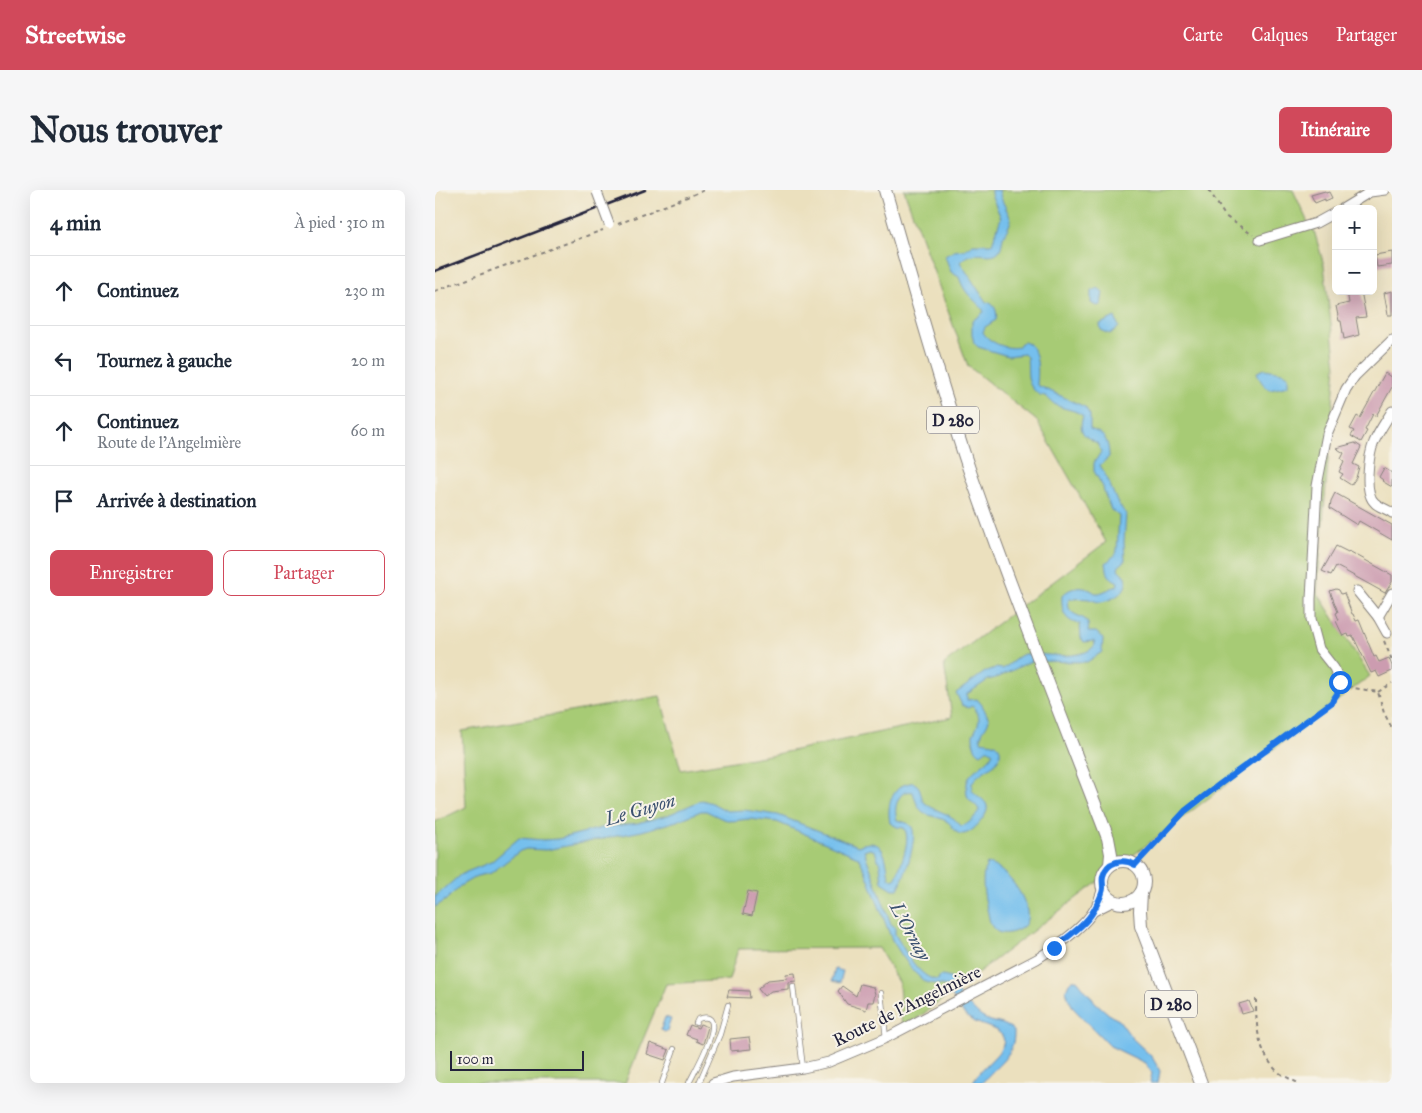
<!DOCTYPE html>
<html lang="fr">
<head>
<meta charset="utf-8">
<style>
  :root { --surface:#fff; --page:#f6f6f7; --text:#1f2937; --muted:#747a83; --line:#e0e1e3; --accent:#d1495b }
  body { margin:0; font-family:"IM FELL Great Primer",serif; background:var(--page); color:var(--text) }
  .controls { position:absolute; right:15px; top:15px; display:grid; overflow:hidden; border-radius:8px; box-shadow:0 5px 20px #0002 }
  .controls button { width:45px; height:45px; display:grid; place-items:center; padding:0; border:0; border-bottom:1px solid var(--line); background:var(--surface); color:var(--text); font:25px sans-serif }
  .scale { position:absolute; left:15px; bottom:12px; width:134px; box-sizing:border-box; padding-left:5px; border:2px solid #22223b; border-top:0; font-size:14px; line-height:18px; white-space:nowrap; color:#22223b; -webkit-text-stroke:4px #f7f3e8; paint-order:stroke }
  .stop { position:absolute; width:15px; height:15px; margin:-11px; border:4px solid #1a73e8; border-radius:50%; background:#fff }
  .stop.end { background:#1a73e8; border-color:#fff; box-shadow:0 1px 5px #0008 }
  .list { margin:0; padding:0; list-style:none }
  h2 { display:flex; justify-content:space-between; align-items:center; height:65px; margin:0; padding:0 20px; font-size:21px }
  h2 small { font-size:16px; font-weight:400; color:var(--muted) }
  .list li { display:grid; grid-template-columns:32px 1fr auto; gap:15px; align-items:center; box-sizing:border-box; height:70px; padding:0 20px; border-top:1px solid var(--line) }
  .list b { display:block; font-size:19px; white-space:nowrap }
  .list p { margin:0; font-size:16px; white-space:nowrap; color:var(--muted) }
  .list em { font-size:16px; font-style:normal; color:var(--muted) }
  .actions { display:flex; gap:10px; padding:15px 20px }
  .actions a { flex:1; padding:11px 0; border:1px solid var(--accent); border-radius:8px; text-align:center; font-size:18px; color:var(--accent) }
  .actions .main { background:var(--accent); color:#fff }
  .icon { flex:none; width:28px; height:28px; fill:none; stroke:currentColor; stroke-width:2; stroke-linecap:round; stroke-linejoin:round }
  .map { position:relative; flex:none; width:957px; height:893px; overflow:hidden; border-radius:8px }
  header { display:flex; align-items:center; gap:30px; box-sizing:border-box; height:70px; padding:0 25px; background:var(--accent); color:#fff }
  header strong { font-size:24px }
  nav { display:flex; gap:28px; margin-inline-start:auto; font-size:18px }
  .intro { display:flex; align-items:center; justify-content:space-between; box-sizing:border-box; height:120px; padding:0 30px }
  h1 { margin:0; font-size:35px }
  .button { padding:12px 22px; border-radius:8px; background:var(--accent); color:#fff; font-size:18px; font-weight:700 }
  main { display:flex; gap:30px; padding:0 30px }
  aside { flex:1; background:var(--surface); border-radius:8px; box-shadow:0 5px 20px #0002 }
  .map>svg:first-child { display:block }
</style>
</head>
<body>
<header>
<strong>Streetwise</strong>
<nav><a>Carte</a><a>Calques</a><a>Partager</a></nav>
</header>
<div class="intro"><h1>Nous trouver</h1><a class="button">Itinéraire</a></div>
<main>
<aside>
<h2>4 min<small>À pied · 310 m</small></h2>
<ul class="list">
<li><svg class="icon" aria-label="ahead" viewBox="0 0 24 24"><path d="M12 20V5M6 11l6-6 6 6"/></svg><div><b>Continuez</b></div><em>230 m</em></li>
<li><svg class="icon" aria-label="left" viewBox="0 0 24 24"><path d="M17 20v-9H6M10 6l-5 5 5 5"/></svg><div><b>Tournez à gauche</b></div><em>20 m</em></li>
<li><svg class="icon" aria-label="ahead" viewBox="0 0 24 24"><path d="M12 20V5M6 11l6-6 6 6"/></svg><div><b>Continuez</b><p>Route de l'Angelmière</p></div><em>60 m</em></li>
<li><svg class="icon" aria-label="arrive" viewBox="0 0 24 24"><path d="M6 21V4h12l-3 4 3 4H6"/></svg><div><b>Arrivée à destination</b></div></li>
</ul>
<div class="actions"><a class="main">Enregistrer</a><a>Partager</a></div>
</aside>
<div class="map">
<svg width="957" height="893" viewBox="0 0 957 893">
  <rect width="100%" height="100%" fill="#f7f3e8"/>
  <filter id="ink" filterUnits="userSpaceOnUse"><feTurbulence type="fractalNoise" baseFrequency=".02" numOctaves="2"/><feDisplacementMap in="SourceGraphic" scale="10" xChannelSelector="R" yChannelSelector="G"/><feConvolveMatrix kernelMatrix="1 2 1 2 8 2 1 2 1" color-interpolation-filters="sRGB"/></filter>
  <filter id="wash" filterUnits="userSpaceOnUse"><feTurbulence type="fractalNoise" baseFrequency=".0096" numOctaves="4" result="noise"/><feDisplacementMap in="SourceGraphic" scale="20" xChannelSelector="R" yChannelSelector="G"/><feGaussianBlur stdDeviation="1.12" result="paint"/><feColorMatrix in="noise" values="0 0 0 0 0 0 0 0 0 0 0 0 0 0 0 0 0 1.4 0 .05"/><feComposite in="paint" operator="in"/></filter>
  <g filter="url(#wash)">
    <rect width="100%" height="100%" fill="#ebe0be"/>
    <polygon fill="#a7cb74" stroke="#647658" points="469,0 858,0 875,37 878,37 889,75 901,176 882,402 935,486 467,840 464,794 444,758 303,759 294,790 231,794 190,893 0,893 0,632 31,617 27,541 225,506 246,580 346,563 517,527 509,474 671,352 602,231 533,176"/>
    <g fill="#74bfed" stroke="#4b7094">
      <path d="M556,0H564L566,8L576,29C575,36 571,41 568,47C567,52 567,58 563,62C554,70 538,57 525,72L551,112C560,113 563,122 561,130L550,137L548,142C553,152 572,160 583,157L586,153L589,152C605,156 603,182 602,195L650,217L655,225V239C659,241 664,242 667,245C673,250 674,260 674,267L665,275L673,290L682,312L691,324L689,352L690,371L684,376L683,379C685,382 689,384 690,387C696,401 676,411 665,412C661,412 658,410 654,409C648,408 640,409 634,409C629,432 658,420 653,442H661L668,448L667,462L652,472L596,471L564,487L553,490L532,504V510L542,509L547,515L554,529C553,537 544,543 546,551C550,552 557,552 561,554C563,556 565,558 565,560C568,577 542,580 537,594C533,607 560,608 550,625C546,632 535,645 527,644C520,644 518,636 513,632C506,627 495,627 488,622C482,617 480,609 478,602C463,598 458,619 462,630L472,633L477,637C483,649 470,686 463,699H458L447,692L445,675L440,661L435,659L429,661L456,734L460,737V744C469,759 484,789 503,790L504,787L507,786C524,789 518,794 524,804C526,807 544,826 547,827C557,834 570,831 579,841C580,867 561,875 547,893H538C542,877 585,855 562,841C555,837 547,835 540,832C524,823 520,811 512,796L490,792L478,781L466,764L457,750L430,680L423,667L342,632L314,629L297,631L288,629L271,621H266L242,631L207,641L111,660L91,659L85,661L56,683L42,686L25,696L11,710L0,717V707L25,685L29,683L56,672L84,648L108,650L123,649L170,637L203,633L233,625L267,610L277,613L292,621L309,620L343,625L423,656C449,645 451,667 454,687L458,690L461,688C465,675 477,650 469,638L462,637L455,633C452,618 455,603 468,595C472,594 475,592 479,593C488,597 484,607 490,613C498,620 510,622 518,628C521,630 523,633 526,636C534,635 541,626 544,620C541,613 534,612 532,605C531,601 532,597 532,593C535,578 552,576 558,563L553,559L546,564C539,561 538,552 538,545C544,534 548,527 537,516L533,518L527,515L521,503L550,482L560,478L568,479L585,466L589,464C608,463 648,472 660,455L659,451L649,452L646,448L645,434C630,432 626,421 627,406C635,396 650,395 660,403H665L682,396L683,392C672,386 673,385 671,373L681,364L682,360L684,326L676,320L669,302L668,297L659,281V273L666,262L662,253C649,246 643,243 648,226C640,219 630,220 621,215C615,212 613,205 605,205C589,194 594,184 592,167L589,164L573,166L543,157L539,153L537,144V131L549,122C547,116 542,114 538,109C531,103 527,96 524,87L516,82L510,66L519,61L529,60L538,54H557L566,28L556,4Z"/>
      <polygon points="663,98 668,102 666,115 661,116 656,113 656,101"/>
      <polygon points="680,127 684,137 675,144 666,140 665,134"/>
      <path d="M830,179L847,182L853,186V196L835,200C828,195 825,191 822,182Z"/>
      <path d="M552,674C571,676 599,715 591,733C586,742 567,747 560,740C554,735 554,726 552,719C549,705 545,687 552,674Z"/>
      <polygon points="400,779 408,781 405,793 397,791"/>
      <polygon points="637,790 642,790 660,812 676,826 684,830 697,848 717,867 725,881 723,893 715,893 717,883 710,873 675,856 639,819 634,810 631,800 634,793"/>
      <polygon points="230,827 236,829 232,841 229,842 226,839"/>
    </g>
    <g id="blocks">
      <g fill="#cc9cb0">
        <polygon points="890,1 891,3 894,2 897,8 890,11 890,9 880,13 876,5"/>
        <polygon points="957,62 957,75 942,77 940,65"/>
        <polygon points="912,101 926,101 931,127 921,128 924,145 909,149 906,131 904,131 901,116 914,113"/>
        <polygon points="957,101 957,125 953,125 949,103"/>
        <polygon points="950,183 957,188 957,197 941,226 938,224 930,240 932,241 926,252 916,246 919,241 915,239 922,226 925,228"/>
        <polygon points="920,253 926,257 918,274 924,277 921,288 916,295 905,288 908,284 904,282 909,271 906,269 909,263 901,258"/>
        <polygon points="949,278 957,283 957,297 947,291 948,290 944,287"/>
        <polygon points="900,303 957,335 957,350 924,331 922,335 895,318 896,311"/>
        <polygon points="901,356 913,362 914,361 957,385 957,392 950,403 901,376 896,385 887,381"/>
        <polygon points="901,399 904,400 906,404 909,403 917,424 918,424 921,431 924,430 939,467 941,466 944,472 954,468 957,476 957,481 944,487 941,481 936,483 918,446 914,447 913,444 908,446 901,431 904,430 901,423 903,422 895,401"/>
        <polygon points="313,701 322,703 317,726 308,724"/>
        <polygon points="360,783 361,791 353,792 353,799 336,801 329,806 323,799 333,790 352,788 351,784"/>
        <polygon points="425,794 438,797 440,804 438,812 433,812 431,820 412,814 403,801 407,796 421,806"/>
        <polygon points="294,800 314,801 315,808 292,807"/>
        <polygon points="814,811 818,821 807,824 804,814"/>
        <polygon points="265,834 273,837 268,854 261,851 262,849 251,845 255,835 263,838"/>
        <polygon points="314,847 316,859 296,861 295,849"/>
        <polygon points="215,853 234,860 230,870 212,864"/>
      </g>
    </g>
  </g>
  <g filter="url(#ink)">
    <use href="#blocks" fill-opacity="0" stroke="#86817c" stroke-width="1"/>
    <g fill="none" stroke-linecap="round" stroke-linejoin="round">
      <g stroke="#86817c" stroke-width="6">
        <g id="lane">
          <polyline points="358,796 368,878"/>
          <polyline points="446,803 451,848"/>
          <polyline points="227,893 239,859"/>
          <path d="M254,893C258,884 298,817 263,829L261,833"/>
          <polyline points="264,893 285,844 293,815"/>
        </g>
      </g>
      <g stroke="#86817c" stroke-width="11">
        <g id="street">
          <polyline points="907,19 935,2 950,0"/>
          <polyline points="825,50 881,33 901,22"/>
          <path d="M957,221C951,231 944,241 939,252C934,264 928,303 940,313C944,317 952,319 957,323"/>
          <polyline points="922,401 943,427 957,403"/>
          <polyline points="943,427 952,443"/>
          <polyline points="905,492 899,478 884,459 876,429 876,409 882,296 892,244 911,199 920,186 957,150"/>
          <polyline points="659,721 679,711"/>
          <path d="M278,893L298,887L368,878L394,872L451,848L602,769C619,758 649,738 659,720C663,714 665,706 668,698"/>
        </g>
      </g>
      <g stroke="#86817c" stroke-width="14">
        <g id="primary">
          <path d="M450,0C477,93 503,187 534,279C577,404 626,526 673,648L676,664L675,675"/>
          <circle cx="688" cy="692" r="21"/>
          <polyline points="706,703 705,721 706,736 766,893"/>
        </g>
      </g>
      <g stroke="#86817c" stroke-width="2" stroke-dasharray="4 4" stroke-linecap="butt">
        <polyline points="774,0 790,26 818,45"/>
        <polyline points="183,34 270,0"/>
        <polyline points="0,101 168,40"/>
        <polyline points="949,451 957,470"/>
        <polyline points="913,496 919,498 943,502 949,523 957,538"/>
        <polyline points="943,502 957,493"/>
        <polyline points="700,675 750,621 785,594 896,513 903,501"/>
        <path d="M821,809C821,835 822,858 840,879C845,885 856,889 863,893"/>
      </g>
      <use href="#lane" stroke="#fff" stroke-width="4.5"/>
      <use href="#street" stroke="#fff" stroke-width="9"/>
      <use href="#primary" stroke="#fff" stroke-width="12"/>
      <polyline stroke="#22223b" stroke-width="2.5" points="0,81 210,0"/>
      <g stroke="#86817c" stroke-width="11" stroke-linecap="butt">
        <polyline id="street-bridge" points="162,2 174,34"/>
      </g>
      <use href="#street-bridge" stroke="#fff" stroke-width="9"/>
    </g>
  </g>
  <g fill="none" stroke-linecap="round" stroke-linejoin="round" filter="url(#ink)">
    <path stroke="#1a73e8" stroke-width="6" d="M619,758C632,747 651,735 659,720C662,714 668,704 668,698C668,693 667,690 668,686C672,671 688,668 700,675L750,621L785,594L896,513L902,504L905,492"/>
  </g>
  <g text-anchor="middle" stroke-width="4" stroke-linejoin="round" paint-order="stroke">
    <g fill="#f7f3e8" stroke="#62616f" stroke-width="1">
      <rect x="492" y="216.5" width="52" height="27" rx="4"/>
      <rect x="710" y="800.5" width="52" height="27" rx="4"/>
    </g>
    <g font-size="16" font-weight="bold" fill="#22223b">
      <text x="518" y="236">D 280</text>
      <text x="736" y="820">D 280</text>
    </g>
    <g font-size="18" fill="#22223b" stroke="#f7f3e8">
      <text transform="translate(472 816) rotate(-26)" y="6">Route de l'Angelmière</text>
    </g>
    <g font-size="19" font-style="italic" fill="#3b5170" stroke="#f7f3e8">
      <text transform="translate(205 619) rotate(-16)" y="7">Le Guyon</text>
      <text transform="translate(476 741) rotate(61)" y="7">L'Ornay</text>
    </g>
  </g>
</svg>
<div class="controls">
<button>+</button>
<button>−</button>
</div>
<div class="scale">100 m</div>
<div class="stop" style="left:905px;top:492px"></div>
<div class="stop end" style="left:619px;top:758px"></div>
</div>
</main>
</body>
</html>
